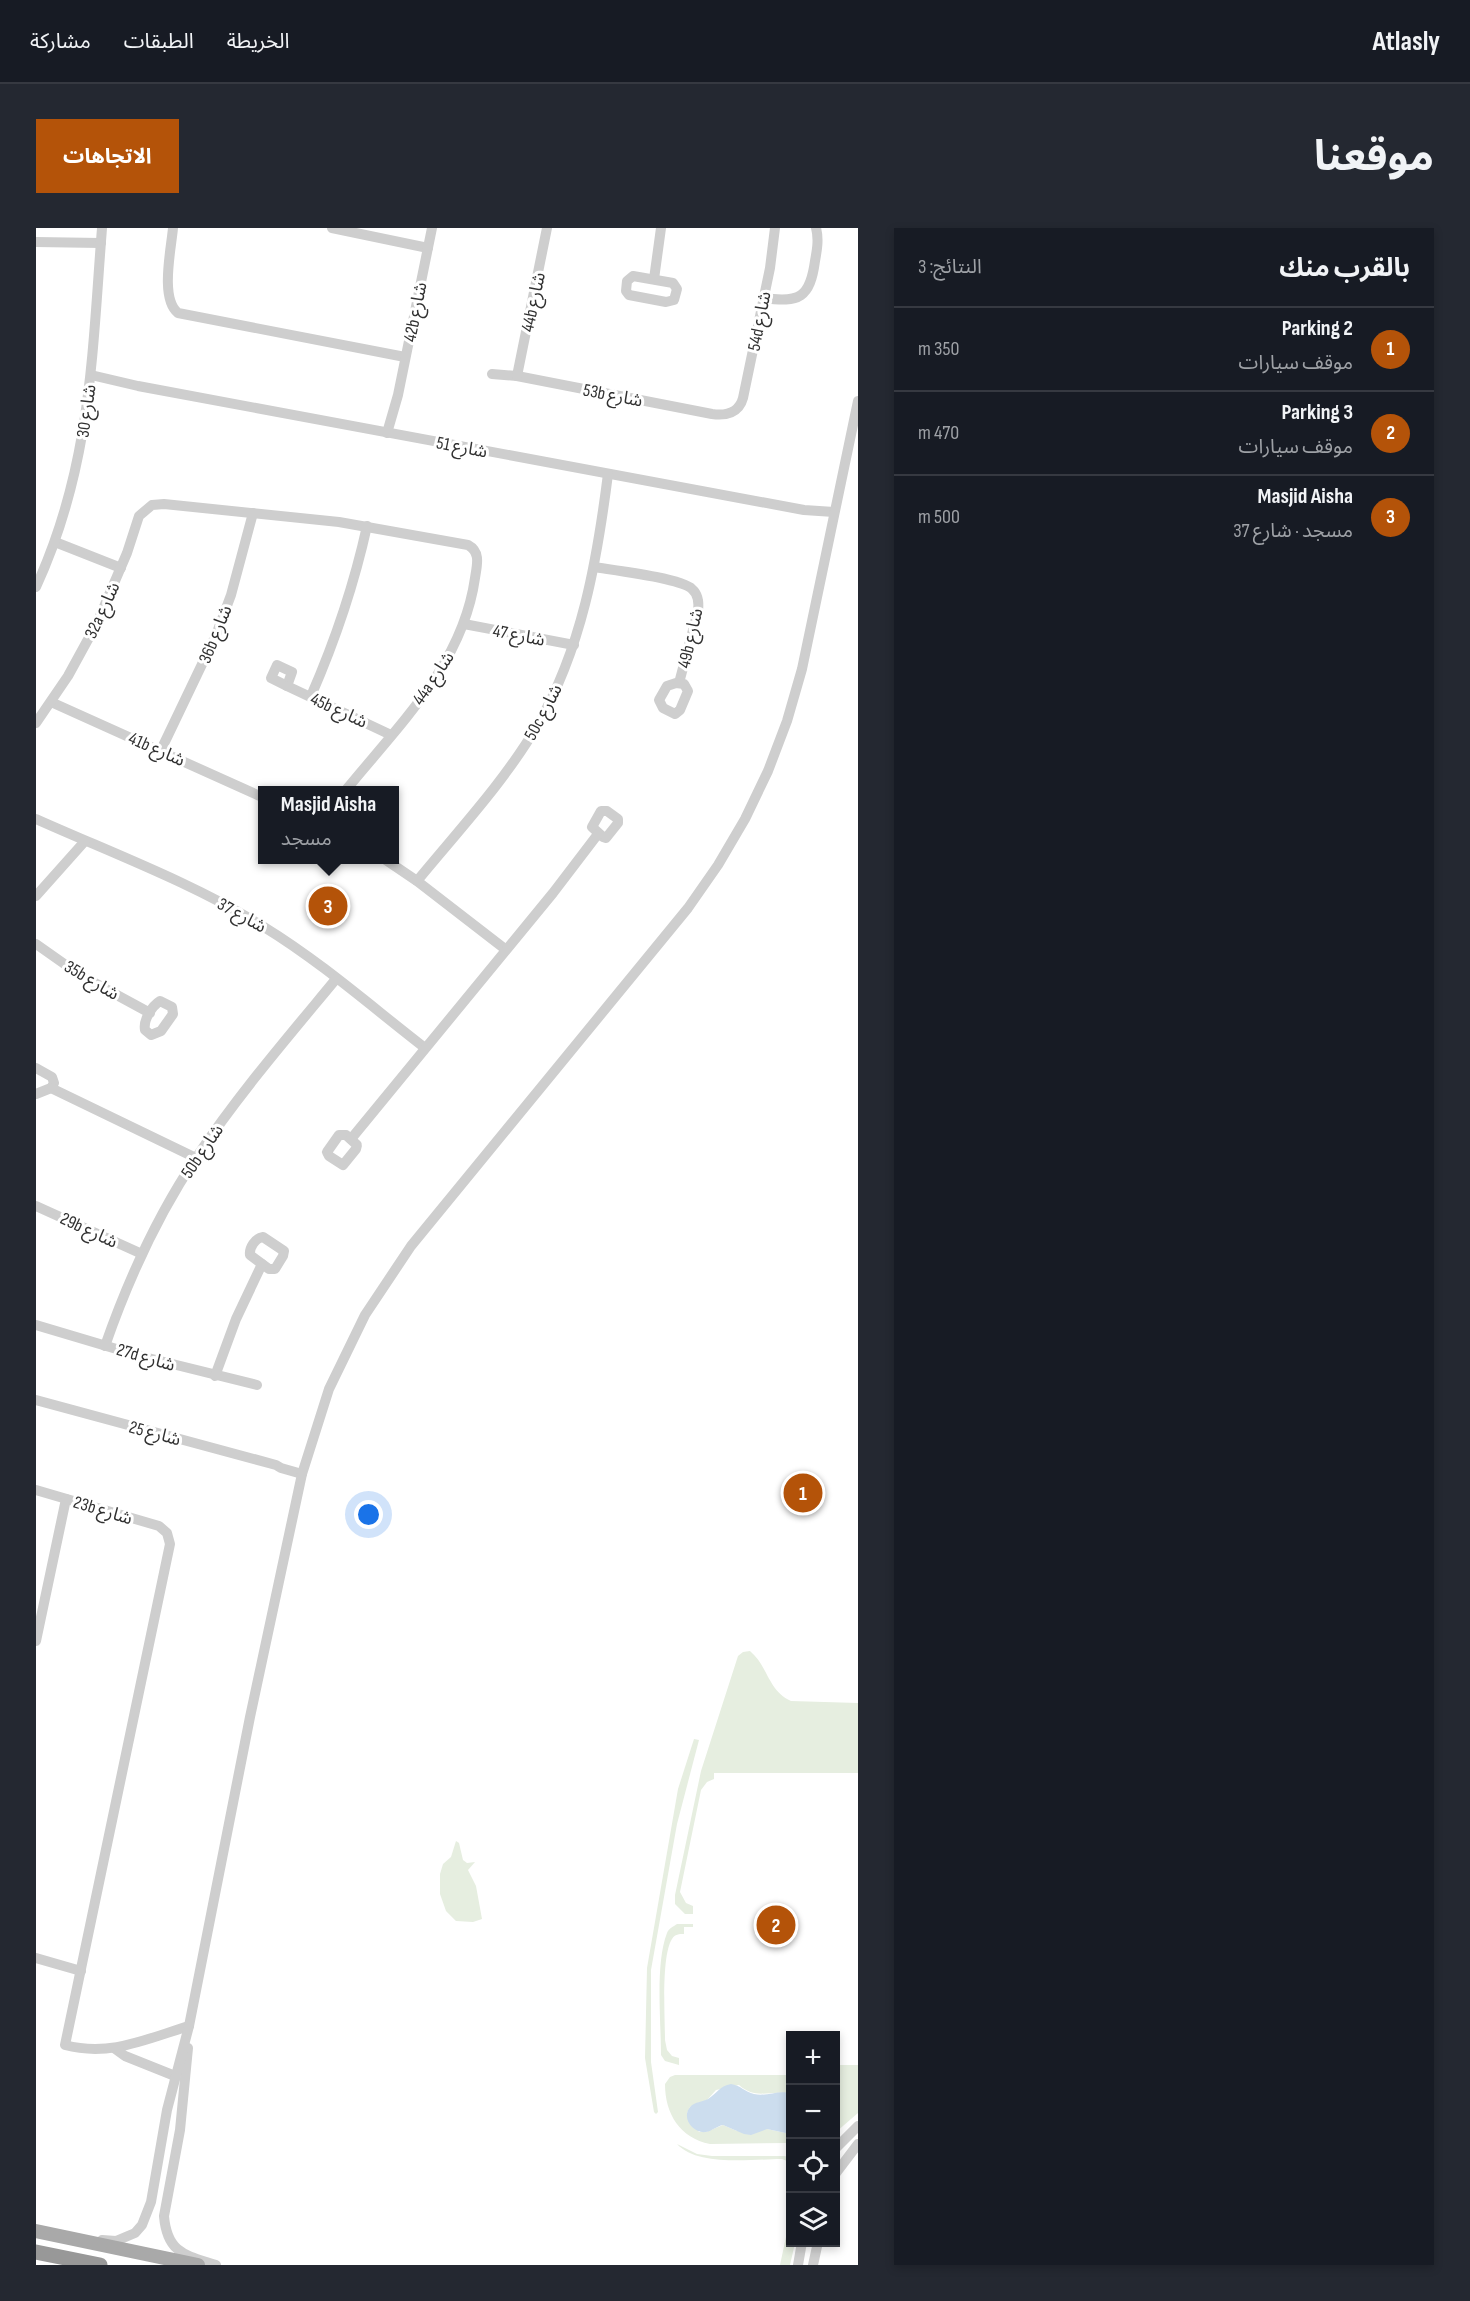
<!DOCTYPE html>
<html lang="ar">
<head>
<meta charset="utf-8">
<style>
  :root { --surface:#171b24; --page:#242831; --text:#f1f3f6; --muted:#9ea1a6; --line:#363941; --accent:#b45309 }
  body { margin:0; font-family:"Sofia Sans Condensed","Noto Sans Arabic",sans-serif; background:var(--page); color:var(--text); direction:rtl }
  .controls { position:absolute; right:18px; bottom:18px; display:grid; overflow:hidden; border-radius:0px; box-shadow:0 3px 9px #0003 }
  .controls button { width:54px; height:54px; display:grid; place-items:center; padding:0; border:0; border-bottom:2px solid var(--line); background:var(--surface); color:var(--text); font:30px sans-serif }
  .you { position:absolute; left:333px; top:1287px; width:21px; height:21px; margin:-15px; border:4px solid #fff; border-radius:50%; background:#1a73e8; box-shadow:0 0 0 9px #1a73e833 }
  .badge { display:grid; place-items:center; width:39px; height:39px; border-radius:50%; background:var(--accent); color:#fff; font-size:20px; font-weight:700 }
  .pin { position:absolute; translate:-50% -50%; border:3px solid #fff; box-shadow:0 2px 6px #0006 }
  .popup { position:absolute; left:222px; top:558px; width:141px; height:78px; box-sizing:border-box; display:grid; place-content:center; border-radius:0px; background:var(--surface); filter:drop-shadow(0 2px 4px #0005); font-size:20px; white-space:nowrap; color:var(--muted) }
  .popup b { font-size:22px; color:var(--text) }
  .popup::after { content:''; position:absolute; left:50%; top:100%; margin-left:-12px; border:12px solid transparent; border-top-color:var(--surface) }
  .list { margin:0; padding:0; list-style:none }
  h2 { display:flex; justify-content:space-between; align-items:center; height:78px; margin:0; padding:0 24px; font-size:26px }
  h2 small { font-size:20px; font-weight:400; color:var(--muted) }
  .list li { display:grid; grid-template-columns:39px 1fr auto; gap:18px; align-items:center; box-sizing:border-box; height:84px; padding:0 24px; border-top:2px solid var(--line) }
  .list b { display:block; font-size:22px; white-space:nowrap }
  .list p { margin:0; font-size:20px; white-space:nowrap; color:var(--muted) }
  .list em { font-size:20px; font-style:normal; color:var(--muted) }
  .icon { flex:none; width:33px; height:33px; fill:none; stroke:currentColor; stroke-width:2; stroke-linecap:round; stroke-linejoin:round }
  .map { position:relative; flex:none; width:822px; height:2037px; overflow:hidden; direction:ltr; border-radius:0px }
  header { display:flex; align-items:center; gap:36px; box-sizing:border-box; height:84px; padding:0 30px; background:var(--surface); border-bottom:2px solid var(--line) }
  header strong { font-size:28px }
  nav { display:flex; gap:33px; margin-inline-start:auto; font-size:21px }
  .intro { display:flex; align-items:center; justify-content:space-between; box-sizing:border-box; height:144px; padding:0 36px }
  h1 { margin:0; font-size:42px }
  .button { padding:15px 27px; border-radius:0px; background:var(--accent); color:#fff; font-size:21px; font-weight:700 }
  main { display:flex; gap:36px; padding:0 36px }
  aside { flex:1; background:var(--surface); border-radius:0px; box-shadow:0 3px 9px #0003 }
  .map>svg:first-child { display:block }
</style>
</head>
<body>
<header>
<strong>Atlasly</strong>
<nav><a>الخريطة</a><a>الطبقات</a><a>مشاركة</a></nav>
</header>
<div class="intro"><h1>موقعنا</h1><a class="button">الاتجاهات</a></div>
<main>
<aside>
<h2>بالقرب منك<small>النتائج: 3</small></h2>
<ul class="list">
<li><span class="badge">1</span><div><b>Parking 2</b><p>موقف سيارات</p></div><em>350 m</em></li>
<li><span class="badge">2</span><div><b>Parking 3</b><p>موقف سيارات</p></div><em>470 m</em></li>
<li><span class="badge">3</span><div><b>Masjid Aisha</b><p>مسجد · شارع 37</p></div><em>500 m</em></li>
</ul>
</aside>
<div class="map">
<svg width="822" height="2037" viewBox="0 0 822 2037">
  <rect width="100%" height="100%" fill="#fff"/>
  <g fill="#e6eee0">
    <path d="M714,1423C732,1438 732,1463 755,1473L822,1475V1545H678V1551L671,1554L665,1562L644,1664L650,1675L657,1678V1686H649L639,1676V1667L665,1543L702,1428L707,1424Z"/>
    <polygon points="658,1511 663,1512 641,1596 615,1742 615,1834 622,1884 620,1886 618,1884 609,1830 611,1740 642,1561"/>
    <polygon points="420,1613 423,1615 427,1632 431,1635 439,1634 432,1642 440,1658 446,1691 437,1694 420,1693 410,1683 404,1666 404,1646 407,1636 415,1629"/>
    <path d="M641,1696H657V1699H648V1706C643,1706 639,1706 636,1711C625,1728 629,1790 629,1812L631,1822L636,1828L643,1830V1837L629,1833L625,1827C625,1793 619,1736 631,1705C633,1700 637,1699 641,1696Z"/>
    <polygon points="800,1837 822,1837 822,1885 800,1904"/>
    <path d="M639,1847H754V1866C734,1861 721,1873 703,1857L680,1862L671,1872L654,1879L651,1885L663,1904H670L687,1897L701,1903L731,1901L754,1906V1915L674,1916C644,1910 629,1886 629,1856L634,1849Z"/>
    <path d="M641,1916L661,1926L676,1928H748L754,1929V1934L746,1931C717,1931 662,1939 641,1916Z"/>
    <polygon points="754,1990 754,2014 759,2015 754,2037 744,2037"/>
  </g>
  <path fill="#cde" d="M695,1856C704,1857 709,1864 718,1866C730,1869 741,1862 754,1865V1906L731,1901L715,1907L708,1906L687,1897C681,1898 676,1903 670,1904C657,1906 644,1889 655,1878C659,1874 666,1874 672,1871C681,1865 684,1858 695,1856Z"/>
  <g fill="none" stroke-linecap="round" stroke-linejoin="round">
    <g stroke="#cecece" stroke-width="10">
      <path d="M137,0C135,22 124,71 142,85L369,129"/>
      <polyline points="296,0 392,20"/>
      <polyline points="0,14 65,15"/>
      <polygon points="597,48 637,55 641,61 638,72 630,74 593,67 590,63 591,53"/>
      <polyline points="618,51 625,0"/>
      <path d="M728,70C763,75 774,70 779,33C781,22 783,11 780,0"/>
      <path d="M456,146L481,148L676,186C690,188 703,185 707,170L734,40L739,0"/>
      <polyline points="55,147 102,158 768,282 798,284"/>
      <polyline points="481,148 511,0"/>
      <polyline points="351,205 362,167 396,0"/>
      <polyline points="19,314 85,340"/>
      <path d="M558,339C576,342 645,350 656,361C663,367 663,375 662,383L643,455"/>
      <path d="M0,359C55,239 56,128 66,0"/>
      <polyline points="428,396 538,417"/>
      <polygon points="241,437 256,444 251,458 235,450"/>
      <polygon points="640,455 648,456 652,463 644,482 639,486 627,480 623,472 631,458"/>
      <polyline points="251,458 355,507"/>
      <path d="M275,468C299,413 318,357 331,298"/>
      <polyline points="15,474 226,569"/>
      <path d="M0,495L32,448L61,395L91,325L103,288L116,277L128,276L303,294L432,317C445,324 441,337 439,350C427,436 362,498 310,562"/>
      <polyline points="125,522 180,407 195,367 217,285"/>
      <polygon points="565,583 571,583 582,591 582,595 570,610 567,609 556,599"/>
      <path d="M0,591C76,625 157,655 228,699C285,734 336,779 389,820"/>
      <polyline points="350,632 381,653 469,721"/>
      <path d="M381,653C422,603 468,554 501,498C546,420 561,333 572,246"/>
      <polyline points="0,668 49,613"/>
      <polyline points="0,716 44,747 114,785"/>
      <path d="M124,773L136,779L137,786L125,803L115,807L109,802C107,792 116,778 124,773Z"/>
      <polyline points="0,840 16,849 18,855 15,860 0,866"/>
      <polyline points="15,860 160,930"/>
      <polygon points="303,907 310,907 321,917 320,921 307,937 293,928 291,924"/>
      <polyline points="315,911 517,665 562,606"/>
      <polyline points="0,978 106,1026"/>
      <path d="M227,1009L248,1023L247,1028L239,1041H233L214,1027C213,1020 219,1010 227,1009Z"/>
      <polyline points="0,1097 104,1128 221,1157"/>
      <path d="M69,1118C92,1052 121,988 160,930C202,867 252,809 300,751"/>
      <polyline points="179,1148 200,1091 226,1036"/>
      <polyline points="0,1172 240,1237 245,1240 266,1246"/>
      <path d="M0,1262L123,1298L131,1305L134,1316L29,1817C74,1829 110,1811 153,1798"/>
      <polyline points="0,1413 30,1271"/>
      <polyline points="0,1730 45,1743"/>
      <polyline points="78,1820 89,1828 139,1848"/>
      <path d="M152,1820L144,1902L128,1988C131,2025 149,2027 180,2037"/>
      <polyline points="800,1920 822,1898"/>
      <polyline points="800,1945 822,1916"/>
      <polyline points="66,2012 80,2013 99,2005 106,1997 115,1974 131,1882 153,1798 214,1489 266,1246 293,1161 329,1087 375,1018 652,680 682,637 709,591 732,543 751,493 766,441 822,173"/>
      <polyline points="762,2037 766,2014"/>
      <polyline points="777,2037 782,2014"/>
    </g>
    <polyline stroke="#a9a9a9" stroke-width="14" points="0,2003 162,2037"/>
    <polyline stroke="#989898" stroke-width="15" points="0,2024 64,2037"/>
  </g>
  <g text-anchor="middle" stroke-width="6" stroke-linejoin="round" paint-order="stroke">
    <g font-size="18" fill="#313131" stroke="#fff">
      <text transform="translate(497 74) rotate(-78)" y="6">44b شارع</text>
      <text transform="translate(379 84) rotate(-79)" y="6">42b شارع</text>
      <text transform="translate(723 93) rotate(-79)" y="6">54d شارع</text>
      <text transform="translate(577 167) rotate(11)" y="6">53b شارع</text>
      <text transform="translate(50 183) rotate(-82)" y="6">شارع 30</text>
      <text transform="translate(426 219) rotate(11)" y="6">شارع 51</text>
      <text transform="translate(66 382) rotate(-65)" y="6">32a شارع</text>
      <text transform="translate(179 406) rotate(-68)" y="6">36b شارع</text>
      <text transform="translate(483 407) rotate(11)" y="6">شارع 47</text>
      <text transform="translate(654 410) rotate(-77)" y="6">49b شارع</text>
      <text transform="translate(397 450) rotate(-56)" y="6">44a شارع</text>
      <text transform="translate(303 482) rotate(25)" y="6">45b شارع</text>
      <text transform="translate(507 484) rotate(-62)" y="6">50c شارع</text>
      <text transform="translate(121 521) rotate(24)" y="6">41b شارع</text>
      <text transform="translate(206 687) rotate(29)" y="6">شارع 37</text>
      <text transform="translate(56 752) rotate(31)" y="6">35b شارع</text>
      <text transform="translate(166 923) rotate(-56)" y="6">50b شارع</text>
      <text transform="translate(53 1002) rotate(25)" y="6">29b شارع</text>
      <text transform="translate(110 1129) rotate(16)" y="6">27d شارع</text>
      <text transform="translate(119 1205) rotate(15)" y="6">شارع 25</text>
      <text transform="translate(67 1282) rotate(17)" y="6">23b شارع</text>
    </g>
  </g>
</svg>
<div class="controls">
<button>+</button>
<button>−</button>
<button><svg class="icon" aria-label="locate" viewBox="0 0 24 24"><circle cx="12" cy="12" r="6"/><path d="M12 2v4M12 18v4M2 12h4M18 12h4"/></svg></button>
<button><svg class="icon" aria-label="layers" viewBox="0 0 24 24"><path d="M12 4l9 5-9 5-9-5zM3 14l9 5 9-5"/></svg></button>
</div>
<div class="you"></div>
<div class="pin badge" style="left:767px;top:1265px">1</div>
<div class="pin badge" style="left:740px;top:1697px">2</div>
<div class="pin badge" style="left:292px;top:678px">3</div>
<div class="popup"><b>Masjid Aisha</b>مسجد</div>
</div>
</main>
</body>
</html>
